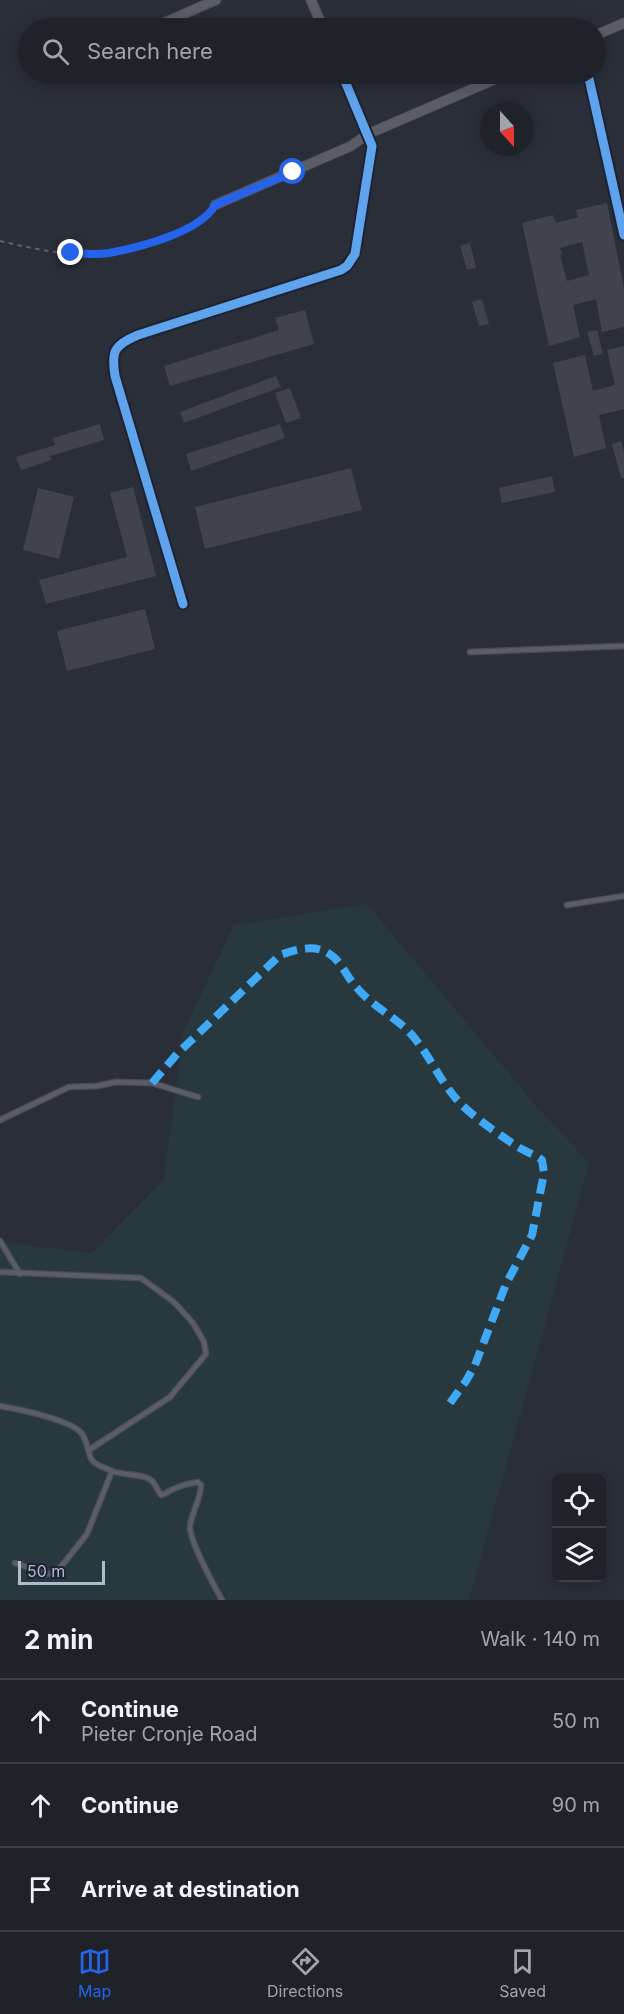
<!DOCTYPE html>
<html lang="en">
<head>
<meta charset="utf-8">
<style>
  :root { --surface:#20222a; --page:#282a32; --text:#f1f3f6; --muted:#a2a4a8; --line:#3d3f47; --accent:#2563eb }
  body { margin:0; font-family:Inter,sans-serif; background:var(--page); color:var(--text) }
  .controls { position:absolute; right:18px; bottom:18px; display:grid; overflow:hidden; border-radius:9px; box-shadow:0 3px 15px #0003 }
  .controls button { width:54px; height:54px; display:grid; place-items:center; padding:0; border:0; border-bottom:2px solid var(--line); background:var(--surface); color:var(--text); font:30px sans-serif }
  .compass { position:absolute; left:480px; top:102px; width:54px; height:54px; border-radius:50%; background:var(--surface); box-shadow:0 3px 15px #0003; rotate:159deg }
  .scale { position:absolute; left:18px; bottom:15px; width:87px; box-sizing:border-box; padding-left:6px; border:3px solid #b4b9c9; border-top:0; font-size:16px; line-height:21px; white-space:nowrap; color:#b4b9c9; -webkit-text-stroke:4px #1d2333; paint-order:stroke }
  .stop { position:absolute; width:18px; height:18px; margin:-14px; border:4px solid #2563eb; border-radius:50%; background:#fff }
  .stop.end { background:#2563eb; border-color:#fff; box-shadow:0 2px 6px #0008 }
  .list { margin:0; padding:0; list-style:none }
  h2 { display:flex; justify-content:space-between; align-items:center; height:78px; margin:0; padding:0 24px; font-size:26px }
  h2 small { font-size:20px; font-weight:400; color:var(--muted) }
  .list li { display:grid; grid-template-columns:39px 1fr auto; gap:18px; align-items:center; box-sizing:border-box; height:84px; padding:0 24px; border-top:2px solid var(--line) }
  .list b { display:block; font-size:22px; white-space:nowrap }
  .list p { margin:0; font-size:20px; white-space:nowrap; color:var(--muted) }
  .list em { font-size:20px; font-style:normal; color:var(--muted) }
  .icon { flex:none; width:33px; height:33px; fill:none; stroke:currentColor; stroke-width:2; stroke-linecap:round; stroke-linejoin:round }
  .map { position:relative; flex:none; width:624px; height:1600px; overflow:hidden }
  .search { position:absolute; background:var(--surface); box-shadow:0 3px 15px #0003; left:18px; right:18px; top:18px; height:66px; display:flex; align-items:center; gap:15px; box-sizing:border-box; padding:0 21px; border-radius:33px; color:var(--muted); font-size:22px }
  .sheet { height:330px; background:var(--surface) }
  nav { display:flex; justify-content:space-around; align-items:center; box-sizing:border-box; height:84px; border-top:2px solid var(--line); background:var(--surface); font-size:16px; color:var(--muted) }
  nav a { display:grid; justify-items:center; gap:3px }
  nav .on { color:var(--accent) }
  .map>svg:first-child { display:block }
</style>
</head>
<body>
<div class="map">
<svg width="624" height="1600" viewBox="0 0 624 1600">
  <rect width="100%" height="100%" fill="#2a2e38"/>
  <polygon fill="#27383e" points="367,904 538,1108 589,1163 469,1600 0,1600 0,1242 92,1253 164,1179 184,1030 234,925"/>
  <g fill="#40434d" fill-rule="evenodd">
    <path d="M607,203L624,288V327L602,332L596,299L573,305L580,337L549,346L522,223L553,215L556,223L578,217L576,210ZM582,242L589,275L567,281L560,255H562L560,248Z"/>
    <polygon points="470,243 476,268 467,270 460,246"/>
    <polygon points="482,299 489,324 479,326 472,302"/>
    <polygon points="305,310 314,344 170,386 164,366 279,330 275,318"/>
    <polygon points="597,330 603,354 594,356 587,332"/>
    <polygon points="624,346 624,409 599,415 606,448 574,457 553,363 585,355 593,391 615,385 607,350"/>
    <polygon points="276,376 281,387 184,423 180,412"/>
    <polygon points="290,388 301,418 286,423 275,393"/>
    <polygon points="100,424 104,440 50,456 52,460 21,470 16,457 55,445 53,438"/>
    <polygon points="280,424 285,438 191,471 186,454"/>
    <polygon points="621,441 624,452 624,478 621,478 612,444"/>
    <polygon points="351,468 362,510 205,549 195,507"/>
    <polygon points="552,476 555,492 502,503 499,488"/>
    <polygon points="133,487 156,576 46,604 39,580 127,557 110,493"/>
    <polygon points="38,488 74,497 59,559 23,550"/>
    <polygon points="145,609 155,649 67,671 57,631"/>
  </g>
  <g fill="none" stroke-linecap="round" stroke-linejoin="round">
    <g stroke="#484b52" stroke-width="7">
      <g id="service">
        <polyline points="470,652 624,646"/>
        <polyline points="567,905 624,896"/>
        <polyline points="0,1120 69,1087 97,1086 116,1082 152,1083 198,1097"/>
        <polyline points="0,1241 20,1274"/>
        <path d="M0,1272L141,1278L174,1302L193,1323L204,1342L206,1354L170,1397L89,1450C89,1464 101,1466 112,1471L87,1534L60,1568L55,1573L47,1574L15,1563"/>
        <path d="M0,1406C17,1409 73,1420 82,1434C86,1439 87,1447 89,1453"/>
        <path d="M112,1471C124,1476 146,1473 153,1482C156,1486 158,1491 161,1495C167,1494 169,1490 176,1488C183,1485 191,1483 198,1482L201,1485C201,1498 192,1512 190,1526C189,1541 214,1585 222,1600"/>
      </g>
    </g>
    <g stroke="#484b52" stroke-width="11">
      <g id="minor">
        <polyline points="311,0 323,28"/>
        <polyline points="152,28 216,0"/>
        <polyline points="596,35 624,23"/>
        <polyline points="588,74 624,235"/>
        <polyline points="215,205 351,146 368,134 507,74"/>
        <path d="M183,604L115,376C111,351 114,345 138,335L341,270L347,266L355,254L372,146L342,74"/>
      </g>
    </g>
    <path stroke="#5d616a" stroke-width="2" stroke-dasharray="4.5 4.5" stroke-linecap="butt" d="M0,241C30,248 62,255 92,254C131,253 179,236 210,213"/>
    <use href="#service" stroke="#5a5d66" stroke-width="4.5"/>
    <use href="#minor" stroke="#5a5d66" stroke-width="9"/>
    <path stroke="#3fa9f5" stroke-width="8" stroke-dasharray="15 8" stroke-linecap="butt" d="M152,1083L177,1054L280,955C294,950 314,944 328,953C341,960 347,978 357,988C373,1007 396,1017 412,1035C431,1057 442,1086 463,1106C479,1121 500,1135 518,1147C526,1152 534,1154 542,1160L544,1173L532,1235L506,1284L475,1365L466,1381L450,1403"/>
    <g stroke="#1d2333" stroke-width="13">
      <g id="cycleway">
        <polyline points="588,74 624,235"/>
        <path d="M183,604L115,376C111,351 114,345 138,335L341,270L347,266L355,254L372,146L342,74"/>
      </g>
    </g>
    <use href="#cycleway" stroke="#60a3ed" stroke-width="9"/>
  </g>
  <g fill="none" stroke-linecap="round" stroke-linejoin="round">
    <path stroke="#2563eb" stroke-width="8" d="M71,253C84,254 96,255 109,253C137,248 201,232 215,205L293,172"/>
  </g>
</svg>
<div class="controls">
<button><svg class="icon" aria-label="locate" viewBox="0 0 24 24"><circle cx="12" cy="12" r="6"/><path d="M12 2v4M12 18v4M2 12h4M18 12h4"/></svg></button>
<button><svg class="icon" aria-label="layers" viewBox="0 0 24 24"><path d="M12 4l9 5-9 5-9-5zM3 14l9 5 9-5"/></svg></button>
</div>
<svg class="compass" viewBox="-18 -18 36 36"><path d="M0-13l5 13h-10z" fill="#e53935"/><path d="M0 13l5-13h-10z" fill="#a2a4a8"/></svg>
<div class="scale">50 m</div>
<div class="stop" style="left:293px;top:172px"></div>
<div class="stop end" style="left:71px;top:253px"></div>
<div class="search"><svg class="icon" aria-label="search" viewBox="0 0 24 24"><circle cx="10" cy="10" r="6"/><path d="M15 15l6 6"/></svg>Search here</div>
</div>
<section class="sheet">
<h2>2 min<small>Walk · 140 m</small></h2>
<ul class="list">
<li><svg class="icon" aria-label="ahead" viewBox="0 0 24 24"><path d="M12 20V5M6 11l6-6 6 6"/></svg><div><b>Continue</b><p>Pieter Cronje Road</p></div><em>50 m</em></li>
<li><svg class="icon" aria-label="ahead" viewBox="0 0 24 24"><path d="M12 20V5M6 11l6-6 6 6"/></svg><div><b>Continue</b></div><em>90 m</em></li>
<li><svg class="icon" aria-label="arrive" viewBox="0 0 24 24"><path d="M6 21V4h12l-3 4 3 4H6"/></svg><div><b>Arrive at destination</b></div></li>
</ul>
</section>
<nav>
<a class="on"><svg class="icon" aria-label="map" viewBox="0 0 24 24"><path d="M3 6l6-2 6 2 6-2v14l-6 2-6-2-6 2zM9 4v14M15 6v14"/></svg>Map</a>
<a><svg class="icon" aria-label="directions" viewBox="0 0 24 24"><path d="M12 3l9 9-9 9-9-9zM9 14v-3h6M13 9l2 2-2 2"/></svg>Directions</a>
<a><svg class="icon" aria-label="saved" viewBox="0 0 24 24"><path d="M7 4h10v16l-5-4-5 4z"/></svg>Saved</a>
</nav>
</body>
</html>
